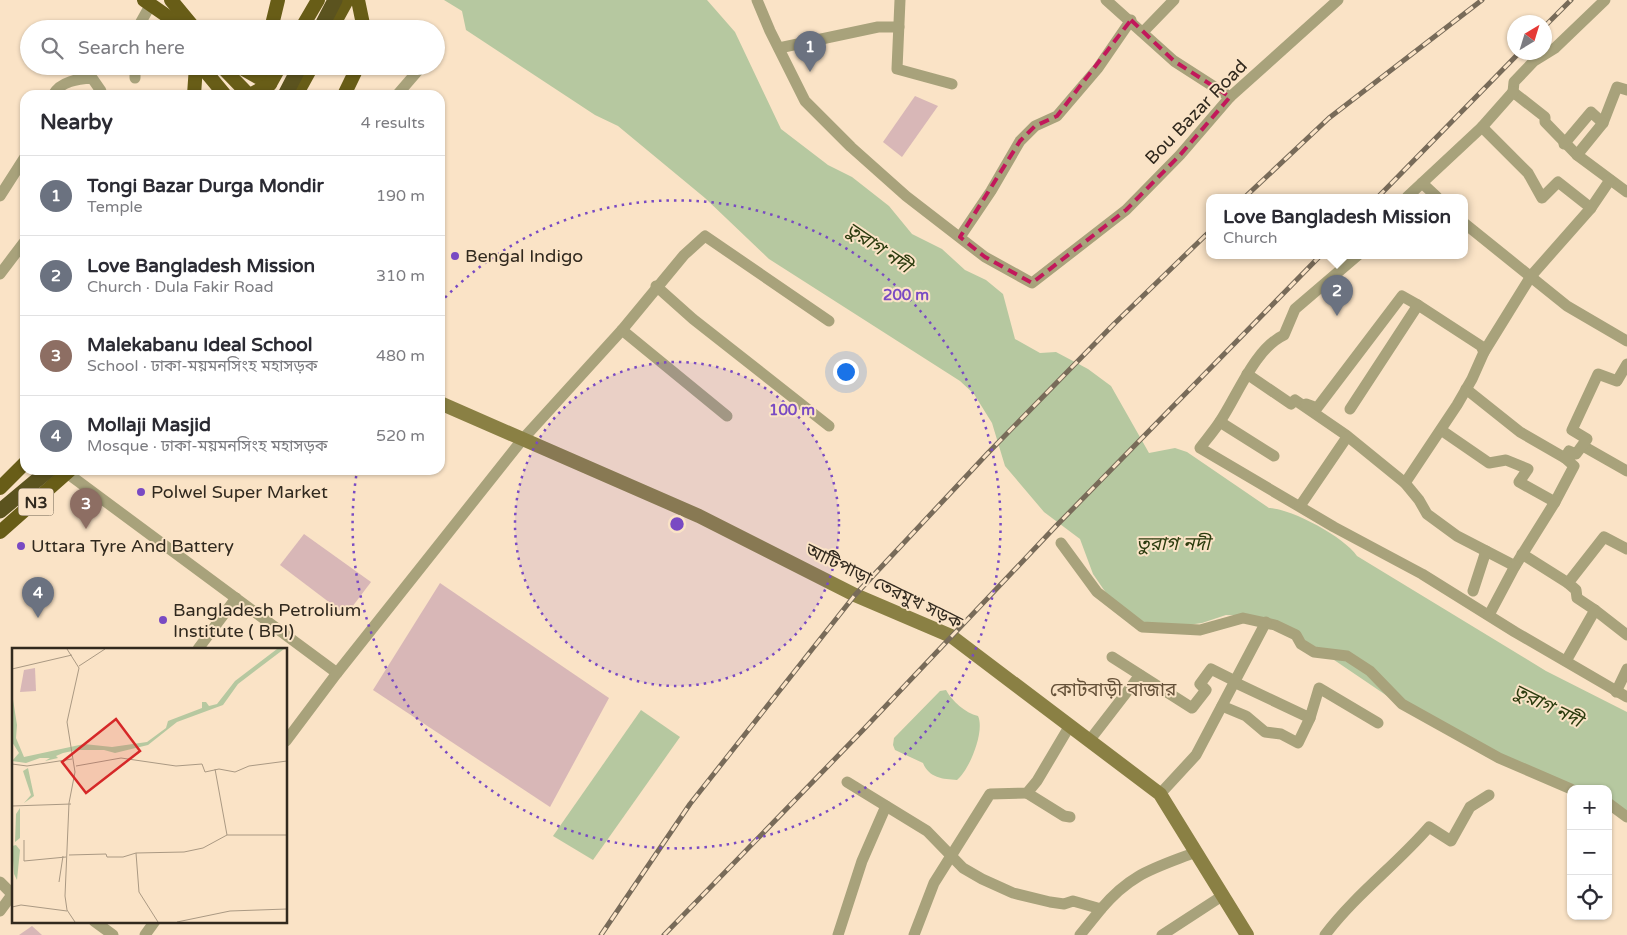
<!DOCTYPE html>
<html lang="en">
<head>
<meta charset="utf-8">
<style>
  :root { --surface:#fff; --page:#f2f2f3; --text:#2b2b33; --muted:#7c7c81; --line:#e1e1e2; --accent:#1a73e8 }
  body { margin:0; font-family:"Varela Round","Noto Sans Bengali",sans-serif; background:var(--page); color:var(--text) }
  .controls { position:absolute; right:15px; bottom:15px; display:grid; overflow:hidden; border-radius:10px; box-shadow:0 1px 4px #0004 }
  .controls button { width:45px; height:45px; display:grid; place-items:center; padding:0; border:0; border-bottom:1px solid var(--line); background:var(--surface); color:var(--text); font:25px sans-serif }
  .compass { position:absolute; left:1507px; top:15px; width:45px; height:45px; border-radius:50%; background:var(--surface); box-shadow:0 1px 4px #0004; rotate:38deg }
  .you { position:absolute; left:845px; top:371px; width:18px; height:18px; margin:-12px; border:4px solid #fff; border-radius:50%; background:#1a73e8; box-shadow:0 0 0 8px #1a73e833 }
  .badge { display:grid; place-items:center; width:32px; height:32px; border-radius:50%; background:var(--accent); color:#fff; font-size:16px; font-weight:700 }
  .pin { position:absolute; translate:-50% -41px; filter:drop-shadow(0 1px 2px #0008) }
  .pin::after { content:''; position:absolute; top:26px; width:18px; height:15px; background:inherit; clip-path:polygon(0 0,100% 0,50% 100%) }
  .popup { position:absolute; left:1206px; top:194px; width:262px; height:65px; box-sizing:border-box; display:grid; place-content:center; border-radius:10px; background:var(--surface); filter:drop-shadow(0 1px 4px #0005); font-size:16px; white-space:nowrap; color:var(--muted) }
  .popup b { font-size:19px; color:var(--text) }
  .popup::after { content:''; position:absolute; left:50%; top:100%; margin-left:-10px; border:10px solid transparent; border-top-color:var(--surface) }
  .list { margin:0; padding:0; list-style:none }
  h2 { display:flex; justify-content:space-between; align-items:center; height:65px; margin:0; padding:0 20px; font-size:21px }
  h2 small { font-size:16px; font-weight:400; color:var(--muted) }
  .list li { display:grid; grid-template-columns:32px 1fr auto; gap:15px; align-items:center; box-sizing:border-box; height:80px; padding:0 20px; border-top:1px solid var(--line) }
  .list b { display:block; font-size:19px; white-space:nowrap }
  .list p { margin:0; font-size:16px; white-space:nowrap; color:var(--muted) }
  .list em { font-size:16px; font-style:normal; color:var(--muted) }
  .icon { flex:none; width:28px; height:28px; fill:none; stroke:currentColor; stroke-width:2; stroke-linecap:round; stroke-linejoin:round }
  .map { position:relative; flex:none; width:1627px; height:935px; overflow:hidden }
  .search { position:absolute; background:var(--surface); box-shadow:0 1px 4px #0004; left:20px; top:20px; width:425px; height:55px; display:flex; align-items:center; gap:12px; box-sizing:border-box; padding:0 18px; border-radius:28px; color:var(--muted); font-size:19px }
  .panel { position:absolute; background:var(--surface); box-shadow:0 1px 4px #0004; left:20px; top:90px; width:425px; height:385px; border-radius:15px }
  .map>svg:first-child { display:block }
</style>
</head>
<body>
<div class="map">
<svg width="1627" height="935" viewBox="0 0 1627 935">
  <rect width="100%" height="100%" fill="#fae3c6"/>
  <g fill="#d8b7b7">
    <polygon points="915,96 938,106 902,157 883,142"/>
    <polygon points="304,534 371,582 346,615 280,565"/>
    <polygon points="440,583 609,698 550,807 373,690"/>
    <polygon points="32,926 42,935 19,935"/>
  </g>
  <g fill="#b6c8a0">
    <path d="M444,0H707L735,32L781,129L828,165L852,177L889,206L912,234L942,249L965,270L986,280L1003,294L1015,339L1040,353L1056,352L1088,369L1111,386L1149,453L1175,448L1187,452L1269,508C1292,509 1344,537 1357,556L1546,671L1627,712V817L1608,807V789H1571L1430,725L1312,645L1252,616L1226,615L1202,623L1152,630L1124,619L1093,574L1080,539L1044,512L1005,466L992,423L974,394L960,381L769,259L705,198L618,126L595,115L466,30L462,11Z"/>
    <path d="M946,690C952,701 965,713 978,716C985,731 970,769 957,780C943,779 929,778 923,763L895,750L893,745L894,738L940,691Z"/>
    <polygon points="641,710 680,737 593,860 553,836"/>
  </g>
  <g fill="none" stroke-linecap="round" stroke-linejoin="round">
    <g stroke="#a8a27b" stroke-width="11">
      <polyline points="757,0 770,31 805,101 851,147 906,196 985,257 1032,283 1126,210 1180,155 1230,97 1338,0"/>
      <polyline points="900,0 897,69 952,84"/>
      <polyline points="1106,0 1174,61 1230,97"/>
      <polyline points="137,29 151,4"/>
      <polyline points="1143,32 1174,0"/>
      <polyline points="779,48 878,27 899,27"/>
      <polyline points="135,66 135,78"/>
      <polyline points="1513,92 1545,117 1545,122 1577,155 1627,192"/>
      <polyline points="1513,92 1514,82 1534,61 1555,48 1605,0"/>
      <path d="M53,95C60,81 79,79 92,78L101,91L99,95"/>
      <polyline points="397,95 422,66"/>
      <polyline points="1482,127 1528,173 1542,198 1558,182 1591,208"/>
      <polyline points="1564,144 1591,112 1603,123 1617,87 1627,90"/>
      <polyline points="1577,155 1603,123"/>
      <polyline points="1422,183 1437,197"/>
      <polyline points="0,196 25,157"/>
      <polyline points="1407,197 1482,127 1513,92"/>
      <polyline points="1464,223 1567,306 1627,341"/>
      <polyline points="960,237 991,191 1020,141 1035,126 1057,116 1098,68 1131,20"/>
      <path d="M1358,255L1295,309L1284,335C1254,349 1237,397 1219,423C1213,432 1206,440 1200,448L1334,527L1422,574L1515,632L1627,697"/>
      <polyline points="0,274 25,241"/>
      <polyline points="656,286 693,319 829,426"/>
      <polyline points="622,330 727,416"/>
      <polyline points="1247,374 1291,404 1295,400 1346,435 1405,483 1419,500 1427,514 1457,536 1486,551"/>
      <polyline points="1466,389 1520,432 1565,458"/>
      <polyline points="1306,404 1317,408 1402,296 1418,305"/>
      <polyline points="1350,409 1418,305 1481,346 1484,352"/>
      <polyline points="1220,422 1274,456"/>
      <polyline points="1441,430 1489,463 1506,460 1528,469 1519,482 1555,502"/>
      <polyline points="1583,446 1627,471"/>
      <polyline points="67,473 337,673"/>
      <polyline points="1405,483 1457,405 1472,379 1484,352 1531,276 1591,208 1610,180"/>
      <polyline points="1300,506 1347,437"/>
      <polyline points="1061,543 1097,592 1142,627 1200,630 1243,618 1275,625 1296,635 1301,644 1314,652 1347,656 1370,671 1402,704 1499,758 1571,789"/>
      <polyline points="1522,554 1568,583"/>
      <polyline points="1473,591 1486,551 1515,566 1555,502 1574,466 1565,458 1569,451 1576,454 1587,439 1572,430 1598,374 1617,381 1627,364"/>
      <polyline points="1595,610 1577,598 1576,590 1568,583 1604,537 1627,549"/>
      <polyline points="1489,615 1515,566"/>
      <polyline points="198,649 236,598"/>
      <polyline points="1112,657 1192,708 1206,690 1200,684 1211,669 1233,680"/>
      <polyline points="1566,661 1595,610 1627,635"/>
      <polyline points="1236,683 1310,718 1319,688 1378,723"/>
      <polyline points="1616,692 1627,669"/>
      <polyline points="1222,706 1246,716 1265,732 1281,734 1298,743 1310,718"/>
      <polyline points="286,741 337,673 522,440 622,330 684,255 705,236 829,321"/>
      <polyline points="1089,741 1140,675"/>
      <path d="M847,782L927,831L963,868L982,879L1013,893L1050,902L1064,904L1073,901L1101,909C1131,873 1155,868 1196,852"/>
      <polyline points="1027,793 1064,816 1070,817"/>
      <polyline points="1160,794 1196,755 1266,622"/>
      <polyline points="1608,803 1627,817"/>
      <polyline points="0,882 12,894"/>
      <polyline points="0,911 14,892"/>
      <polyline points="94,921 113,935"/>
      <polyline points="145,935 155,921"/>
      <polyline points="838,935 862,861 886,806"/>
      <polyline points="914,935 934,883 990,794 1027,793 1037,781 1069,727"/>
      <polyline points="1080,935 1101,909"/>
      <polyline points="1162,935 1222,896"/>
      <path d="M1325,935C1355,895 1396,865 1429,827L1451,841L1470,807L1489,795"/>
    </g>
    <polyline stroke="#8a8044" stroke-width="14" points="440,403 699,516 855,595 951,636 1160,794 1247,935"/>
    <g stroke="#685d17" stroke-width="14">
      <polyline points="144,0 167,16 178,29"/>
      <polyline points="171,0 195,29"/>
      <polyline points="358,0 364,29"/>
      <polyline points="271,29 278,0"/>
      <polyline points="301,29 318,0"/>
      <polyline points="331,29 347,0"/>
      <polyline points="201,66 225,95"/>
      <polyline points="221,66 249,95"/>
      <polyline points="238,66 270,84 270,66"/>
      <polyline points="194,95 196,66"/>
      <polyline points="250,95 270,84 280,66"/>
      <polyline points="296,95 312,66"/>
      <polyline points="344,95 358,66"/>
      <polyline points="0,488 25,463"/>
      <polyline points="0,532 70,470"/>
    </g>
    <g stroke="#5b531f" stroke-width="15">
      <polyline points="320,29 335,0"/>
      <polyline points="285,95 300,66"/>
      <polyline points="0,511 49,470"/>
    </g>
    <g stroke="#786b59" stroke-width="5">
      <g id="rail">
        <polyline points="1544,27 1571,0"/>
        <polyline points="1245,197 1329,118 1482,0"/>
        <polyline points="1378,197 1520,52"/>
        <polyline points="601,935 690,804 855,595 987,454 1114,324 1210,231"/>
        <polyline points="664,935 863,730 1056,526 1321,255"/>
      </g>
    </g>
    <use href="#rail" stroke="#fae3c6" stroke-width="3" stroke-dasharray="9" stroke-linecap="butt"/>
  </g>
  <path fill="none" stroke="#c2185b" stroke-width="4" stroke-dasharray="10 6" stroke-linejoin="round" d="M1131,20L1174,61L1230,97L1180,155L1126,210L1032,283L985,257L960,237L1020,141L1035,126L1057,116Z"/>
  <circle cx="677" cy="524" r="162" fill="#794ac3" fill-opacity=".12"/>
  <g fill="none" stroke="#794ac3" stroke-width="2.5" stroke-dasharray="2.5 5">
    <circle cx="677" cy="524" r="162"/>
    <path d="M440 303A324 324 0 1 1 357 471"/>
  </g>
  <g fill="#794ac3" stroke="#fae3c6" stroke-width="2">
    <circle cx="455" cy="256" r="5"/>
    <circle cx="141" cy="492" r="5"/>
    <circle cx="21" cy="546" r="5"/>
    <circle cx="163" cy="620" r="5"/>
  </g>
  <g text-anchor="middle" stroke-width="4" stroke-linejoin="round" paint-order="stroke">
    <rect fill="#fae3c6" stroke="#6d6150" stroke-width="1" x="18.5" y="488.5" width="35" height="27" rx="4"/>
    <g font-size="16" font-weight="bold" fill="#31291e">
      <text x="36" y="508">N3</text>
    </g>
    <g font-size="18" fill="#31291e" stroke="#fae3c6">
      <text transform="translate(1196 112) rotate(-46)" y="6">Bou Bazar Road</text>
      <text transform="translate(884 586) rotate(26)" y="6">আটিপাড়া তেরমুখ সড়ক</text>
    </g>
    <g font-size="18" fill="#31291e" stroke="#fae3c6" text-anchor="start">
      <text x="465" y="262">Bengal Indigo</text>
      <text x="151" y="498">Polwel Super Market</text>
      <text x="31" y="552">Uttara Tyre And Battery</text>
      <text x="173" y="616">Bangladesh Petrolium<tspan x="173" dy="21">Institute ( BPI)</tspan></text>
    </g>
    <g font-size="19" font-style="italic" fill="#2b3b0e" stroke="#fae3c6">
      <text transform="translate(879 247) rotate(34)" y="7">তুরাগ নদী</text>
      <text x="1173" y="550">তুরাগ নদী</text>
      <text transform="translate(1548 705) rotate(26)" y="7">তুরাগ নদী</text>
    </g>
    <g font-size="19" fill="#655139" stroke="#fae3c6">
      <text x="1113" y="696">কোটবাড়ী বাজার</text>
    </g>
  </g>
  <g transform="translate(12 648)">
    <rect width="275" height="275" fill="#fae3c6"/>
    <path d="M23,20L24,43L8,44L12,22Z" fill="#d8b7b7"/>
    <path d="M265,1H272L226,36L211,57L165,74L136,97L103,105L92,102H65L51,105L44,108L46,110L33,113L38,110H28L14,115L0,113L7,105L0,94V45L5,77L4,90L12,109L72,96L100,99L135,94L154,80L156,73L190,60V54H194L197,58L205,56L223,33ZM16,120L22,148L12,155L19,147L11,123ZM8,160V190L3,194L4,166ZM4,197L8,202L5,232L2,226L0,198Z" fill="#b6c8a0"/>
    <path fill="none" stroke="#aa9983" stroke-width="1" d="M55,1L67,20L55,74L63,124L57,155L53,248L55,262L63,274M67,18L93,1M0,21L60,7M0,116L15,118L60,111M64,118L109,110L164,118L190,116L193,124L207,121L223,124L237,118L275,113M0,158L59,156M215,187H275M12,192V213L54,209M124,205L127,244L146,274M57,207L94,206L95,209H111L124,205L172,204L191,200L215,187L203,121M47,234L51,208M0,259L9,257L55,263M165,274L218,263L275,261"/>
    <path fill="#d62828" fill-opacity="0.15" stroke="#d62828" stroke-width="2.5" d="M104,71L128,103L74,145L50,114Z"/>
    <rect width="275" height="275" fill="none" stroke="#31291e" stroke-width="2.5"/>
  </g>
  <circle cx="677" cy="524" r="8" fill="#794ac3" stroke="#fae3c6" stroke-width="2.5"/>
  <g font-size="15" text-anchor="middle" font-weight="bold" fill="#794ac3" stroke="#fae3c6" stroke-width="4" stroke-linejoin="round" paint-order="stroke">
    <text x="906" y="300">200 m</text>
    <text x="792" y="415">100 m</text>
  </g>
</svg>
<div class="controls">
<button>+</button>
<button>−</button>
<button><svg class="icon" aria-label="locate" viewBox="0 0 24 24"><circle cx="12" cy="12" r="6"/><path d="M12 2v4M12 18v4M2 12h4M18 12h4"/></svg></button>
</div>
<svg class="compass" viewBox="-18 -18 36 36"><path d="M0-13l5 13h-10z" fill="#e53935"/><path d="M0 13l5-13h-10z" fill="#7c7c81"/></svg>
<div class="you"></div>
<div class="pin badge" style="left:810px;top:72px;background:#6b7280">1</div>
<div class="pin badge" style="left:1337px;top:316px;background:#6b7280">2</div>
<div class="popup"><b>Love Bangladesh Mission</b>Church</div>
<div class="pin badge" style="left:86px;top:529px;background:#8d6e63">3</div>
<div class="pin badge" style="left:38px;top:618px;background:#6b7280">4</div>
<div class="search"><svg class="icon" aria-label="search" viewBox="0 0 24 24"><circle cx="10" cy="10" r="6"/><path d="M15 15l6 6"/></svg>Search here</div>
<section class="panel">
<h2>Nearby<small>4 results</small></h2>
<ul class="list">
<li><span class="badge" style="background:#6b7280">1</span><div><b>Tongi Bazar Durga Mondir</b><p>Temple</p></div><em>190 m</em></li>
<li><span class="badge" style="background:#6b7280">2</span><div><b>Love Bangladesh Mission</b><p>Church · Dula Fakir Road</p></div><em>310 m</em></li>
<li><span class="badge" style="background:#8d6e63">3</span><div><b>Malekabanu Ideal School</b><p>School · ঢাকা-ময়মনসিংহ মহাসড়ক</p></div><em>480 m</em></li>
<li><span class="badge" style="background:#6b7280">4</span><div><b>Mollaji Masjid</b><p>Mosque · ঢাকা-ময়মনসিংহ মহাসড়ক</p></div><em>520 m</em></li>
</ul>
</section>
</div>
</body>
</html>
